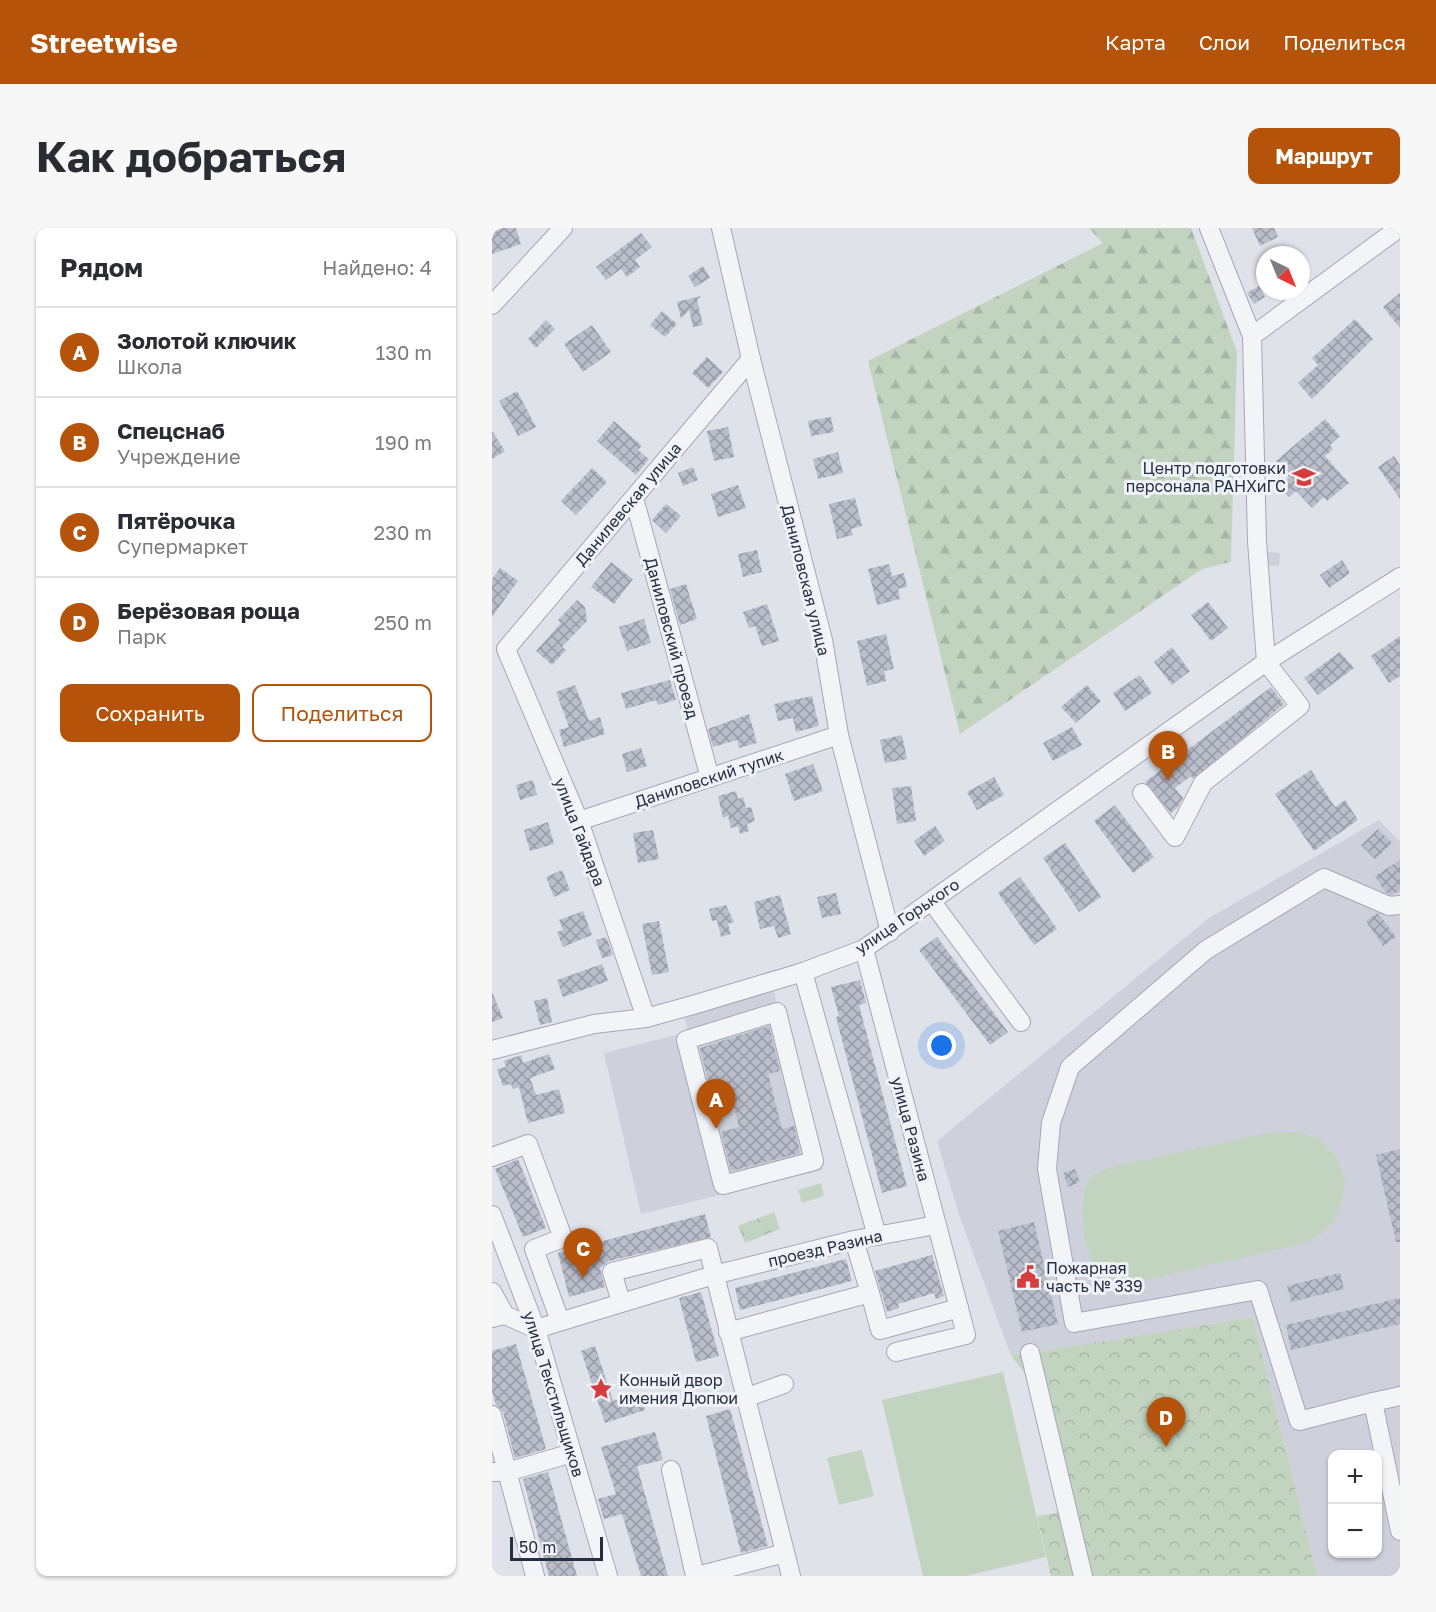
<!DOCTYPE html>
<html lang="ru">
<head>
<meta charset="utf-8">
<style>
  :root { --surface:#fff; --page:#f7f7f7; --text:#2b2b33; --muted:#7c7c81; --line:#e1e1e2; --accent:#b45309 }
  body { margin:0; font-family:"Golos Text",sans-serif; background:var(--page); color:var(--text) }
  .controls { position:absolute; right:18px; bottom:18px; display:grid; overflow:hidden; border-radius:12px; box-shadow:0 2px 4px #0004 }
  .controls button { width:54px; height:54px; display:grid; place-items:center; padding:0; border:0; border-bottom:2px solid var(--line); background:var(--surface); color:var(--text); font:30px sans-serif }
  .compass { position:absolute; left:764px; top:18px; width:54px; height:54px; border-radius:50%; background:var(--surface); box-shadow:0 2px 4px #0004; rotate:137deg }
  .scale { position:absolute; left:18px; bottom:15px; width:93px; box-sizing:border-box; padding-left:6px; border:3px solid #272d42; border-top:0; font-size:16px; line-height:21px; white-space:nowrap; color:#272d42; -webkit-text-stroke:4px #eff2f7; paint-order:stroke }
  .you { position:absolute; left:450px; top:818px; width:21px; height:21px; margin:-15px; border:4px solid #fff; border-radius:50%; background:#1a73e8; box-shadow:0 0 0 9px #1a73e833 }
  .badge { display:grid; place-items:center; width:39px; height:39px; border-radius:50%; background:var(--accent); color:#fff; font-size:20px; font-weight:700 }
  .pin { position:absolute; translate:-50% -50px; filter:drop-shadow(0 2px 3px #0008) }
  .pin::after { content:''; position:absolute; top:32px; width:21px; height:18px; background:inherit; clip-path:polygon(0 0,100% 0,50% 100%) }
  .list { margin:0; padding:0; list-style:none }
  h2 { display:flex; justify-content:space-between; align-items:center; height:78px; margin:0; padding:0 24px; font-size:26px }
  h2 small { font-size:20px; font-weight:400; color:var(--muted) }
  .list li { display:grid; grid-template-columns:39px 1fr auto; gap:18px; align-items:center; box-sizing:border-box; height:90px; padding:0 24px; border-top:2px solid var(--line) }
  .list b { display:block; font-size:22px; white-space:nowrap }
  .list p { margin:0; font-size:20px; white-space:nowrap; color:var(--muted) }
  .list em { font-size:20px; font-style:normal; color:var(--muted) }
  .actions { display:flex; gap:12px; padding:18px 24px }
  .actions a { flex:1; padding:14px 0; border:2px solid var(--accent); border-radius:12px; text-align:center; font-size:21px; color:var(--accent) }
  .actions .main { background:var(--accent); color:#fff }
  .map { position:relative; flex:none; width:908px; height:1348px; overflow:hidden; border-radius:12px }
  header { display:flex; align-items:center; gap:36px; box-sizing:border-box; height:84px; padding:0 30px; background:var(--accent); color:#fff }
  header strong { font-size:28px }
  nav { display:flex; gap:33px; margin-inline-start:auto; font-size:21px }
  .intro { display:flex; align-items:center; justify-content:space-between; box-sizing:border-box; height:144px; padding:0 36px }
  h1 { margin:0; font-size:42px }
  .button { padding:15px 27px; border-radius:12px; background:var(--accent); color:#fff; font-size:21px; font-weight:700 }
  main { display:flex; gap:36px; padding:0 36px }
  aside { flex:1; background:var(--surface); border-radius:12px; box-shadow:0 2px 4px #0004 }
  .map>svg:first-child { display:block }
</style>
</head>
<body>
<header>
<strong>Streetwise</strong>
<nav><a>Карта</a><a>Слои</a><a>Поделиться</a></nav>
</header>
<div class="intro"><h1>Как добраться</h1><a class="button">Маршрут</a></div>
<main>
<aside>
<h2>Рядом<small>Найдено: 4</small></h2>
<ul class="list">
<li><span class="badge">A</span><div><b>Золотой ключик</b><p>Школа</p></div><em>130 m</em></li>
<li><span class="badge">B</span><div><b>Спецснаб</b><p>Учреждение</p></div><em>190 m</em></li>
<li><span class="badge">C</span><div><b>Пятёрочка</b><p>Супермаркет</p></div><em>230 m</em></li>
<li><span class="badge">D</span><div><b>Берёзовая роща</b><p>Парк</p></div><em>250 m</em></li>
</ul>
<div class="actions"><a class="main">Сохранить</a><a>Поделиться</a></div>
</aside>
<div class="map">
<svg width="908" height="1348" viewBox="0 0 908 1348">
  <defs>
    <pattern id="forest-firs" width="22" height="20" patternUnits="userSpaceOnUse" patternTransform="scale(1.5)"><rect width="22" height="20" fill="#c2d4c0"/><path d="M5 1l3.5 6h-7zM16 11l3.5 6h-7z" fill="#a7b6a6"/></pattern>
    <pattern id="park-crowns" width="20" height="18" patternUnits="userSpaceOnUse" patternTransform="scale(1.5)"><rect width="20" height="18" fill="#c2d4c0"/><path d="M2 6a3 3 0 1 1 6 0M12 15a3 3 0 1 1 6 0" fill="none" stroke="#a7b6a6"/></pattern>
    <pattern id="building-cross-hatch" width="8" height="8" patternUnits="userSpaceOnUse" patternTransform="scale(1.5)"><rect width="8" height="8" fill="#babdca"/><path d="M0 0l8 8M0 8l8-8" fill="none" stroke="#979aa6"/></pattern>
  </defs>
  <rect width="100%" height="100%" fill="#e0e2ea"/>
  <g fill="#ced1dc" fill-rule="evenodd">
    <polygon points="776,324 788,325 787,338 774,337"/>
    <path d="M887,592L908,614V1348H825L761,1089L519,1128L467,987L445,913L717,690ZM840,1226H886V1326H840Z"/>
    <polygon points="281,761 331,942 149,986 112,825 196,804 192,787"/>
  </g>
  <g fill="#c2d4c0">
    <path d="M805,904L828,911L844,928L853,953L850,975L839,998L815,1015L644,1054C639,1055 631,1057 626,1056C592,1047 580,975 599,950C605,942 619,940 628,937L776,905Z"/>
    <polygon points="329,955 332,968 310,975 306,962"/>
    <polygon points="511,1144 554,1329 474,1348 431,1348 390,1172"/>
    <polygon points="370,1222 382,1268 347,1277 335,1230"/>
  </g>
  <polygon fill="url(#forest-firs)" points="597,0 699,0 745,124 739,334 710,341 468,506 376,133 611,15"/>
  <g fill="url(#park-crowns)">
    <polygon points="282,984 288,1001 253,1015 246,998"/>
    <polygon points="761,1089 825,1348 559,1348 545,1288 569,1284 540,1154 519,1128"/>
  </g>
  <g fill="url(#building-cross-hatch)">
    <polygon points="0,0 24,0 29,16 0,26"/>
    <polygon points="760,0 782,0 786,9 768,18"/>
    <polygon points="149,5 160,19 143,32 148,39 135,49 129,41 114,52 104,39"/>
    <polygon points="211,38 218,50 203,59 196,48"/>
    <polygon points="767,58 773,69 762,76 755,65"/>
    <polygon points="908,65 908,100 891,79"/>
    <polygon points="209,68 205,72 211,97 201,99 197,82 189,91 185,74"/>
    <polygon points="170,83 185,96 173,109 158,97"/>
    <polygon points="863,91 881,111 820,171 806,155 826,137 820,130"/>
    <polygon points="54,92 63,101 44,120 36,111"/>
    <polygon points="100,97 119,124 91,144 72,116"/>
    <polygon points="215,129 231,144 216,160 200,145"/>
    <polygon points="25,163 44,199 26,208 7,173"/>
    <polygon points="339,189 342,204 319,208 316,193"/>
    <polygon points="833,191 848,208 838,217 841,221 833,228 857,255 835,273 832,269 820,280 804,263 797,269 787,258 797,249 784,233"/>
    <polygon points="122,193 150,218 146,222 157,231 144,247 105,213"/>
    <polygon points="236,199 242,229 222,233 215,203"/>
    <polygon points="0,203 13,223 0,231"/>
    <polygon points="346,224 351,245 326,251 321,231"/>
    <polygon points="902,228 908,237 908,271 886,239"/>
    <polygon points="201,239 206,252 191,258 186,245"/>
    <polygon points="100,240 115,254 84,287 69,273"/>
    <polygon points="246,257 254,280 226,289 219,266"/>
    <polygon points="363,270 370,298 359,301 361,307 345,311 337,276"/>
    <polygon points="174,276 189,288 174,305 160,292"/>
    <polygon points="265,322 270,344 251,349 246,326"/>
    <polygon points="850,332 858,345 837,360 828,347"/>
    <polygon points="119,334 141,351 122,376 99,359"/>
    <polygon points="397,336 400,348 412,345 415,359 406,361 408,371 385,377 376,341"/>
    <polygon points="8,340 26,353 0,389 0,351"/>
    <polygon points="194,356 205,391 188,397 178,361"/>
    <polygon points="85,372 93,379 95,393 70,419 74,422 60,437 44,423 69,395 66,392"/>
    <polygon points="716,374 736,400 719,413 699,387"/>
    <polygon points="275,376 287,413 270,418 263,398 257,400 251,384"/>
    <polygon points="152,391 159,415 135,423 127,399"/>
    <polygon points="394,406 402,441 392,443 394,453 375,458 365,413"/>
    <polygon points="908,408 908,448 897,455 879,428"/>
    <polygon points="680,419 698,443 680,457 662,434"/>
    <polygon points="848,424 862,440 826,467 812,450"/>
    <polygon points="648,447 660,465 633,483 621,465"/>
    <polygon points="178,452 184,472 166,477 164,472 134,481 129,465"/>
    <polygon points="83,457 97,493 108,489 113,506 72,519 67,502 77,499 64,464"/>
    <polygon points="595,457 609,473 584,495 569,479"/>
    <polygon points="779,459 792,476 701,551 699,548 683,560 691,570 686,579 679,585 653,554"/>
    <polygon points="320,468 327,498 304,504 301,490 286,493 282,476"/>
    <polygon points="257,486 265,515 247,520 245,512 221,519 216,501"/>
    <polygon points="580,499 590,517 561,533 551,515"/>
    <polygon points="410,507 415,531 393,535 388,512"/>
    <polygon points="149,520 155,538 135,544 130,526"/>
    <polygon points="321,536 331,563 302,573 293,546"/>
    <polygon points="819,542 843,579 853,572 866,592 822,623 783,566"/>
    <polygon points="502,549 512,567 485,582 475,564"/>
    <polygon points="41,552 45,567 28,572 24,557"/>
    <polygon points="419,558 424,593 405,596 400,560"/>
    <polygon points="244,563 246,571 251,569 254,580 259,579 263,593 255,596 257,603 248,606 246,598 239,600 236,588 231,590 226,568"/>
    <polygon points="623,577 662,629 641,645 602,593"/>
    <polygon points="56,594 62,616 38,623 32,602"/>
    <polygon points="443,598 453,613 432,628 422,613"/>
    <polygon points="886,601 900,615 883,631 869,617"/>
    <polygon points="161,602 167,631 146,635 141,605"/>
    <polygon points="573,615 609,669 587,684 551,630"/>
    <polygon points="908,632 908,663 899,667 893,664 883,648"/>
    <polygon points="70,642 78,662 62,669 54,649"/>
    <polygon points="528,649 565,701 542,717 506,665"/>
    <polygon points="344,665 349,686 330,690 325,669"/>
    <polygon points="288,667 299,706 286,710 282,698 268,701 262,674"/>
    <polygon points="234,677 242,694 236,696 239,706 229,709 225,692 220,693 217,681"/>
    <polygon points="91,683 100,707 71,719 65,704 71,702 67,692"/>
    <polygon points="886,685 904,709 891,718 874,693"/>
    <polygon points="167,693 177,744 160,747 150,696"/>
    <polygon points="114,709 121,727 110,730 104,712"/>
    <polygon points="445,709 516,804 498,817 427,722"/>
    <polygon points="110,736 116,753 71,769 65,752"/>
    <polygon points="368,752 374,775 367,777 415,958 390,965 344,789 347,788 339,759"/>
    <polygon points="0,764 11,790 0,794"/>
    <polygon points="55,770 60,794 48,797 42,773"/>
    <polygon points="277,798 288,843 276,846 290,901 302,898 308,925 239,943 229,904 247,899 236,855 218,860 208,820"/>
    <polygon points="57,826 63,841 38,850 44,867 67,861 73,885 36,895 27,859 21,861 19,856 11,858 5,841 14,839 12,833 29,827 31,835"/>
    <polygon points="908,921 908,1014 904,1014 884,927"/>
    <polygon points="26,931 54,1000 31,1009 3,941"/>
    <polygon points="583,941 588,954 576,959 571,945"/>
    <polygon points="213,986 219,1009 117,1033 108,1040 113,1059 77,1069 66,1025"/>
    <polygon points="542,994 566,1096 530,1104 506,1003"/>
    <polygon points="440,1027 452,1068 444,1071 442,1065 406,1076 407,1080 395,1084 383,1043"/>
    <polygon points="354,1031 360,1053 248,1082 243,1060"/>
    <polygon points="848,1045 852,1061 799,1074 795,1058"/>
    <polygon points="209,1064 227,1128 204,1134 187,1070"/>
    <polygon points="908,1070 908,1096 799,1122 794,1097"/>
    <polygon points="24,1116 54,1221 23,1230 11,1184 4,1177 0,1163 0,1123"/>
    <polygon points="103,1118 121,1173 148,1165 153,1182 113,1195 89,1123"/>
    <polygon points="238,1181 276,1318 249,1325 214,1188"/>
    <polygon points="163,1204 171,1232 145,1238 176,1348 149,1348 130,1286 112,1291 106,1271 124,1266 109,1219"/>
    <polygon points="56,1244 85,1348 57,1348 31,1251"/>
  </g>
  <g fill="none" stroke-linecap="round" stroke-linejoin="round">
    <g stroke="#a5a8b4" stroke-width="20">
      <g id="minor">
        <polyline points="229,0 259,131 331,412 347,507 398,704"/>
        <polyline points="717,0 760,108 765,313 774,434"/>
        <polyline points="0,77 71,0"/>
        <polyline points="760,108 907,0"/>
        <polyline points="142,270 218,550"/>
        <polyline points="650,565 683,609 711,555 808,478 774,434"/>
        <polyline points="87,593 347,507"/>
        <polyline points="440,674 529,794"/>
        <polyline points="372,721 474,1107 404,1124"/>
        <polyline points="311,744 385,1008"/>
        <polygon points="285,784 322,933 231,957 194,812"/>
        <polyline points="154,790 87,593 14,421 259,131"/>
        <polyline points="0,822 102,796 154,790 201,777 311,744 372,721 774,434 908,349"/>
        <polyline points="0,929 36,916 71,1010 42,1021 68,1093"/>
        <polyline points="0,987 44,1101 116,1348"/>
        <polyline points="362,1012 378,1065"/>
        <polyline points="0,1064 13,1087"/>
        <polyline points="129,1074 120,1044 216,1020 299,1348"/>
        <polyline points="0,1090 13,1087 44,1101 222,1047 362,1012 444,997"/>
        <polyline points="236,1104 378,1065 388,1102 467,1080"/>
        <polyline points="538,1125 591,1348"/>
        <polyline points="908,1168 881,1174 908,1303"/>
        <polyline points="253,1170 292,1156"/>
        <polyline points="881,1174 807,1193 766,1062 582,1095 555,941 559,895 578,839 714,722 832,650 897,678 908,677"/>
        <polyline points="0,1187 43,1348"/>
        <polyline points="179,1242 203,1348"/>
        <polyline points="0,1244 15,1244 80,1225"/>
        <polyline points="205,1348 293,1325"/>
      </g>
    </g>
    <use href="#minor" stroke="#f3f4f8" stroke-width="18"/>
  </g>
  <defs>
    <g id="university-bare" transform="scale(1.8)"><path d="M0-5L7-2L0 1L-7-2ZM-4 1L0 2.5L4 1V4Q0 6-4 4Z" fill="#d63d3e" stroke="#eff2f7" stroke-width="2.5" paint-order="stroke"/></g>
    <g id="civic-bare" transform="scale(1.8)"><path d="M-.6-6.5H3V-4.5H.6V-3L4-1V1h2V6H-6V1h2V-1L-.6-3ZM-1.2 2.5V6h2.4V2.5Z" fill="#d63d3e" stroke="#eff2f7" stroke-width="2.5" paint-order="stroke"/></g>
    <g id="sight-bare" transform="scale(1.8)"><path d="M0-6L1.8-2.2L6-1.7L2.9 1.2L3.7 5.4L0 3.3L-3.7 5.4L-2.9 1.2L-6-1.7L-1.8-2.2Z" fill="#d63d3e" stroke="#eff2f7" stroke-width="2.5" paint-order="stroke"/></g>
  </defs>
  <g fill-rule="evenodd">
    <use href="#university-bare" x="812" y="249"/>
    <use href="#civic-bare" x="536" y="1049"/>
    <use href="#sight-bare" x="109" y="1161"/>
  </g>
  <g text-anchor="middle" stroke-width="6" stroke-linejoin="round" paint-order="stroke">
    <g font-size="16" fill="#272d42" stroke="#eff2f7" text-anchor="start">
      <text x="794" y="246" text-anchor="end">Центр подготовки<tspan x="794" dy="18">персонала РАНХиГС</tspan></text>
      <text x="554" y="1046">Пожарная<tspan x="554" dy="18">часть № 339</tspan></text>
      <text x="127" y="1158">Конный двор<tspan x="127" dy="18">имения Дюпюи</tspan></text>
    </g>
    <g font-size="16" fill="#272d42" stroke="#eff2f7">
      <text transform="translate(136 276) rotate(-50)" y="6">Данилевская улица</text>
      <text transform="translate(314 352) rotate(76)" y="6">Даниловская улица</text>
      <text transform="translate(180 410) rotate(75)" y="6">Даниловский проезд</text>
      <text transform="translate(217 550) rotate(-18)" y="6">Даниловский тупик</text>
      <text transform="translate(88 604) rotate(69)" y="6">улица Гайдара</text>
      <text transform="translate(415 688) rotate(-34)" y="6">улица Горького</text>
      <text transform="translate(419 901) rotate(75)" y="6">улица Разина</text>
      <text transform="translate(333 1020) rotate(-13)" y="6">проезд Разина</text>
      <text transform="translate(62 1166) rotate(73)" y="6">улица Текстильщиков</text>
    </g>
  </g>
</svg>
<div class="controls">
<button>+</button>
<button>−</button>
</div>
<svg class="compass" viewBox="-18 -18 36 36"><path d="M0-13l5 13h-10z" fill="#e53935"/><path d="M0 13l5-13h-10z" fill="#7c7c81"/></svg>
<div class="scale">50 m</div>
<div class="you"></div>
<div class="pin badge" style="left:224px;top:901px">A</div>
<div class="pin badge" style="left:676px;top:553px">B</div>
<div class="pin badge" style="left:91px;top:1050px">C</div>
<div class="pin badge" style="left:674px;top:1219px">D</div>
</div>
</main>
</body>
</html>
